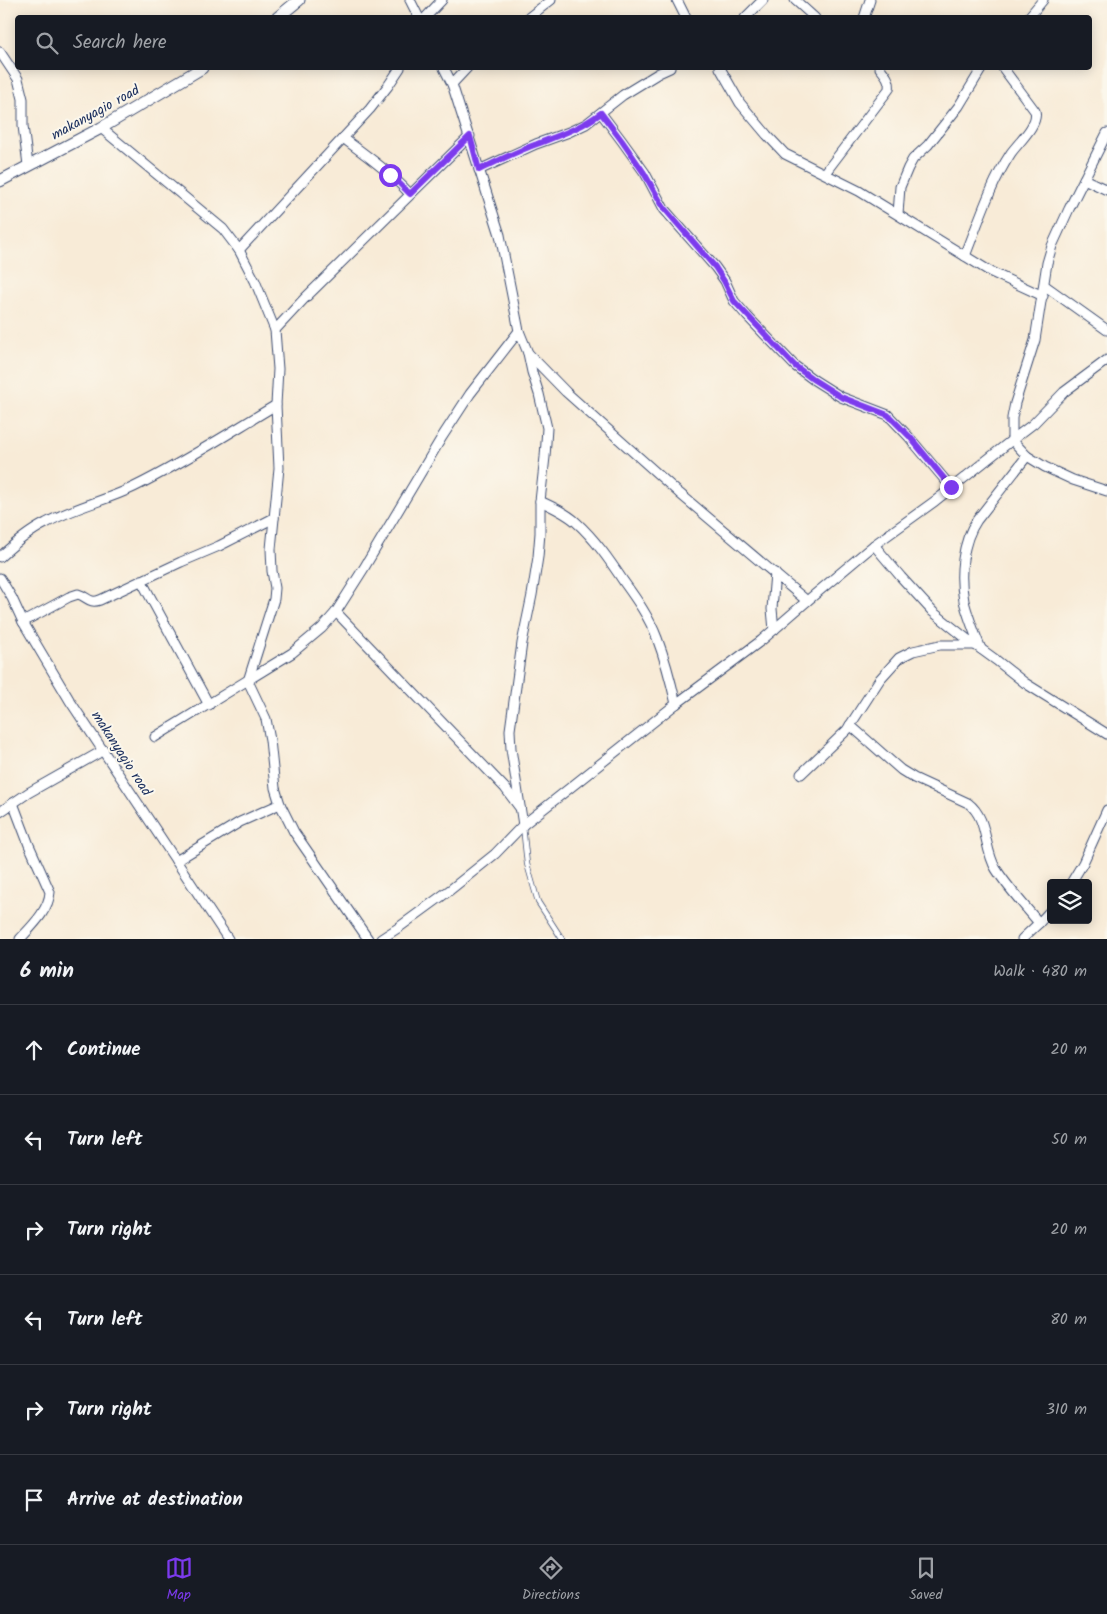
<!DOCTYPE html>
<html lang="en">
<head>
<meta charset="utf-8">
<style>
  :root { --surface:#171b24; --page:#20242c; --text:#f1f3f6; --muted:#9ea1a6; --line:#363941; --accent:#7c3aed }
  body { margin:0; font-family:Kalam,sans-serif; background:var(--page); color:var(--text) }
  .controls { position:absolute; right:15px; bottom:15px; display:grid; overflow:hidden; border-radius:5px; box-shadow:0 2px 12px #0003 }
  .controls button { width:45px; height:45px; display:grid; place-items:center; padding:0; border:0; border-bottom:1px solid var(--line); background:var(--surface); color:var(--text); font:25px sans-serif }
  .stop { position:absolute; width:15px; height:15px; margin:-11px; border:4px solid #7c3aed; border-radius:50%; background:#fff }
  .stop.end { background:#7c3aed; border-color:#fff; box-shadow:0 1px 5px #0008 }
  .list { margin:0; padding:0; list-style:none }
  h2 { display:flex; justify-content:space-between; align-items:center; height:65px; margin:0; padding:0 20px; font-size:21px }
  h2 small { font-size:16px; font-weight:400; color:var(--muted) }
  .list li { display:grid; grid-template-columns:32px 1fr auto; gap:15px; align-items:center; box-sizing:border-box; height:90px; padding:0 20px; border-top:1px solid var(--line) }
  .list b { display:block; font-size:19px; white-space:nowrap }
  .list em { font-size:16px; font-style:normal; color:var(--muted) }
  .icon { flex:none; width:28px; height:28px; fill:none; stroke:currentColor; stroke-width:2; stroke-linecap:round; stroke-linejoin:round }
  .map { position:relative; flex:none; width:1107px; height:939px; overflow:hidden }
  .search { position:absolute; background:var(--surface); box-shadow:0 2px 12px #0003; left:15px; right:15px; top:15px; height:55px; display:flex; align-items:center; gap:12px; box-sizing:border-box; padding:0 18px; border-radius:5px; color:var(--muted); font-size:19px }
  .sheet { height:605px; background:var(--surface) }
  nav { display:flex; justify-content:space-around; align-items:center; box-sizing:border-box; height:70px; border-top:1px solid var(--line); background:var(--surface); font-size:14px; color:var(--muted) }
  nav a { display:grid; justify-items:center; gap:2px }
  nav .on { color:var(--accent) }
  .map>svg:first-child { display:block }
</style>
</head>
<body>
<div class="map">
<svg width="1107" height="939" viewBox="0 0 1107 939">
  <rect width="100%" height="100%" fill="#fbf7ec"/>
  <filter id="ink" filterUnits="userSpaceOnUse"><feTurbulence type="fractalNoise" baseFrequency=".02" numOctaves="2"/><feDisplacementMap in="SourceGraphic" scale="10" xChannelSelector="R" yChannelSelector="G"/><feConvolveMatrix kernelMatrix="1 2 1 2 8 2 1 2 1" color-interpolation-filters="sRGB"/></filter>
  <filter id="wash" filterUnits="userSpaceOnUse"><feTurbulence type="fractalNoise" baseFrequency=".0096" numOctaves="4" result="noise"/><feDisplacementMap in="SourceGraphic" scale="20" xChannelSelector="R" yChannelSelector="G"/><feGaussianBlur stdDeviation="1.12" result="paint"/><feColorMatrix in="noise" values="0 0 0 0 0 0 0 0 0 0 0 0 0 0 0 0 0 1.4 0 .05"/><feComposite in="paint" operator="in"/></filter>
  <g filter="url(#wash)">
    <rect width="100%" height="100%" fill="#f8ebd7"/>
  </g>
  <g filter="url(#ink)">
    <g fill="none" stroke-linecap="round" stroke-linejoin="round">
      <g stroke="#3c4b70" stroke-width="6">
        <polyline id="service" points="523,826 527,864 538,902 562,939"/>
      </g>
      <g stroke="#3c4b70" stroke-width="11">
        <g id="minor">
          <polyline points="410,0 419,18"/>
          <polyline points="677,0 686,18"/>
          <polyline points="795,0 815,18"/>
          <polyline points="425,18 442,0"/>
          <polyline points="528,18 551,0"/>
          <polyline points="745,18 763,0"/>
          <polyline points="864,18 870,0"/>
          <polyline points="1028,18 1043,0"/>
          <polyline points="0,52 18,79 23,99 23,126 28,165"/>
          <polyline points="444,68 452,84 500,235 519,331 528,353 566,392 679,493 807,601"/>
          <polyline points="720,68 740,103 767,135 785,154 859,191 991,272 1043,296"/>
          <polyline points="452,84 467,68"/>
          <polyline points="601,113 622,141 645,173 664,209 715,267 725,281 734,301 747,316 795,366 814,380 841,397 888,415 909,437 951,487"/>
          <polyline points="101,128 223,229 239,250 255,281 275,330 278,369 276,405 279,468 271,549 272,571 275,588 274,599 248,681 266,719 270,740 275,788 280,804 294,832 368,939"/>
          <polyline points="1107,133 1069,209 1052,246 1047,263 1035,340 1015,403 1012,418 1012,440 1027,456 1045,467 1073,480 1107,491"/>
          <path d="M343,138C366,155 390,172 410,194"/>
          <polyline points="479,170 536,144 569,132 586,124 623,95 659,73 670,68"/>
          <path d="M825,173L889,89C891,81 885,74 880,68"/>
          <polyline points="1084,179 1107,190"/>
          <polyline points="898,214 900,187 908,168 913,159 928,145 959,106 982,68"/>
          <polyline points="239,250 370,109 388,86 400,68"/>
          <path d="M965,256C979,221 990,185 1011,153C1019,142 1039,124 1035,111L1003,68"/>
          <polyline points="1044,285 1107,330"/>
          <polyline points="275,330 304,299 470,136"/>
          <path d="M540,501C553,507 566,513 576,522C595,539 610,561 624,582C637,600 649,617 657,638C665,659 671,682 676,704"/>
          <polyline points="874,545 901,577 933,612 967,639 996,660 1025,683 1107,734"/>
          <path d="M0,557C14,544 28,532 46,523C74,507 105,501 134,487C183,463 229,433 276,405"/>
          <polyline points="0,578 12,598 23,622 70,701 228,939"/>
          <polyline points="141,580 209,705"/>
          <polyline points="336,612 505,788 520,808"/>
          <path d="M23,622L69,597L78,594C88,597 89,604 100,600L181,562L219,546L274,518"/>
          <polyline points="774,630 772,609 775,573"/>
          <path d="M981,649C975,634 968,617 964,601C959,575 962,542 977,520L1027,456"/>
          <path d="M850,725L901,770L914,778L968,803C989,819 983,848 996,869C1008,888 1025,906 1039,923"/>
          <polyline points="155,737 292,653 322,628 336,612 364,568 442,437 470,394 519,331"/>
          <polyline points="801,774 847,730 880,679 899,658 913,651 940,645 974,645"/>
          <path d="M13,803L29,845L50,892C49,910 32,926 20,939"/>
          <polyline points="0,812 28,793 104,750"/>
          <polyline points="523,825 511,749 510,730 522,643 532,595 538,557 540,533 540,501 545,457 547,428 539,394 532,372 528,353"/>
          <polyline points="176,861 240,822 280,804"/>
          <polyline points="1071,883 1083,863 1107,810"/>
          <polyline points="381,939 398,928 450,890 495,854 523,825 676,704 762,640 807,601 874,545 935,501 1012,440 1033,424 1064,392 1107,360"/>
          <polyline points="1022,939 1039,923 1051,910"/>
        </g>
      </g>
      <g stroke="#3c4b70" stroke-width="13">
        <g id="tertiary">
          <polyline points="277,18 299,0"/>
          <polyline points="0,181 101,128 202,68"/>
        </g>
      </g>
      <use href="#service" stroke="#fff" stroke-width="4.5"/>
      <use href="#minor" stroke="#fff" stroke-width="9"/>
      <use href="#tertiary" stroke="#fff" stroke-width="11"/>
    </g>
  </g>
  <g fill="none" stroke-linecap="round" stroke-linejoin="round" filter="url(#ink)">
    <path stroke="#7c3aed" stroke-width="6" d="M390,175L399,183L410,194L470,136L479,170C498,161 517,151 537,144C560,135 581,128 601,113L622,141L644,173L664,208L715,267L724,281L734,301L748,316L795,366L814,380L841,397L888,415L910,437L951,487"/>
  </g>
  <g text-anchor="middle" stroke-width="4" stroke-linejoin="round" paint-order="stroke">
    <g font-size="14" fill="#1b2f5e" stroke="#fbf7ec">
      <text transform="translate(95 112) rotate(-29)" y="5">makanyagio road</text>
      <text transform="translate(122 753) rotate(57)" y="5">makanyagio road</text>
    </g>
  </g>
</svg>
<div class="controls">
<button><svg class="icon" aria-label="layers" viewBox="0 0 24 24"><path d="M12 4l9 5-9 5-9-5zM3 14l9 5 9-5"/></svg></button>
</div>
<div class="stop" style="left:390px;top:175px"></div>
<div class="stop end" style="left:951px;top:487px"></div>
<div class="search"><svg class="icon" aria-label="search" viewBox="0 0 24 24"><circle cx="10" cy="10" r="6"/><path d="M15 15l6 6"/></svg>Search here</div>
</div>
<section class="sheet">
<h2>6 min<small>Walk · 480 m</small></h2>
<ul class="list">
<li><svg class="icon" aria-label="ahead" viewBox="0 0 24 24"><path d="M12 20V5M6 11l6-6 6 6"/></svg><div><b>Continue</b></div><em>20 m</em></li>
<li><svg class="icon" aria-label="left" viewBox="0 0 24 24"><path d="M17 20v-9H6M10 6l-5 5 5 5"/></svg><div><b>Turn left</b></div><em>50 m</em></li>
<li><svg class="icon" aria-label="right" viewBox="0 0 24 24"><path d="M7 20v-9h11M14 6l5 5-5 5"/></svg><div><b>Turn right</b></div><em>20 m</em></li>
<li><svg class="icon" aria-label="left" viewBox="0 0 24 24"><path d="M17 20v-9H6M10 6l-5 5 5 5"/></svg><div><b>Turn left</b></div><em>80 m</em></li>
<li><svg class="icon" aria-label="right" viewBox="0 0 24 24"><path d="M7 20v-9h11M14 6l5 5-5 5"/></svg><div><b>Turn right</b></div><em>310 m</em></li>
<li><svg class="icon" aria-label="arrive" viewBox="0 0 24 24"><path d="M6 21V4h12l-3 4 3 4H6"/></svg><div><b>Arrive at destination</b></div></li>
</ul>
</section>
<nav>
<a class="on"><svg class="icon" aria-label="map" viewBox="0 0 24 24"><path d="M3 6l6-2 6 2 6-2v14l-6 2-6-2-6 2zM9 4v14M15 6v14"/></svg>Map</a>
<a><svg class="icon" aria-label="directions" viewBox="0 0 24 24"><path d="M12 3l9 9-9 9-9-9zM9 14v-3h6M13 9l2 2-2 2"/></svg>Directions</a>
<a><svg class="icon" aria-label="saved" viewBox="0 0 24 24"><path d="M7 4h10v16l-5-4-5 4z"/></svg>Saved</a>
</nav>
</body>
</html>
